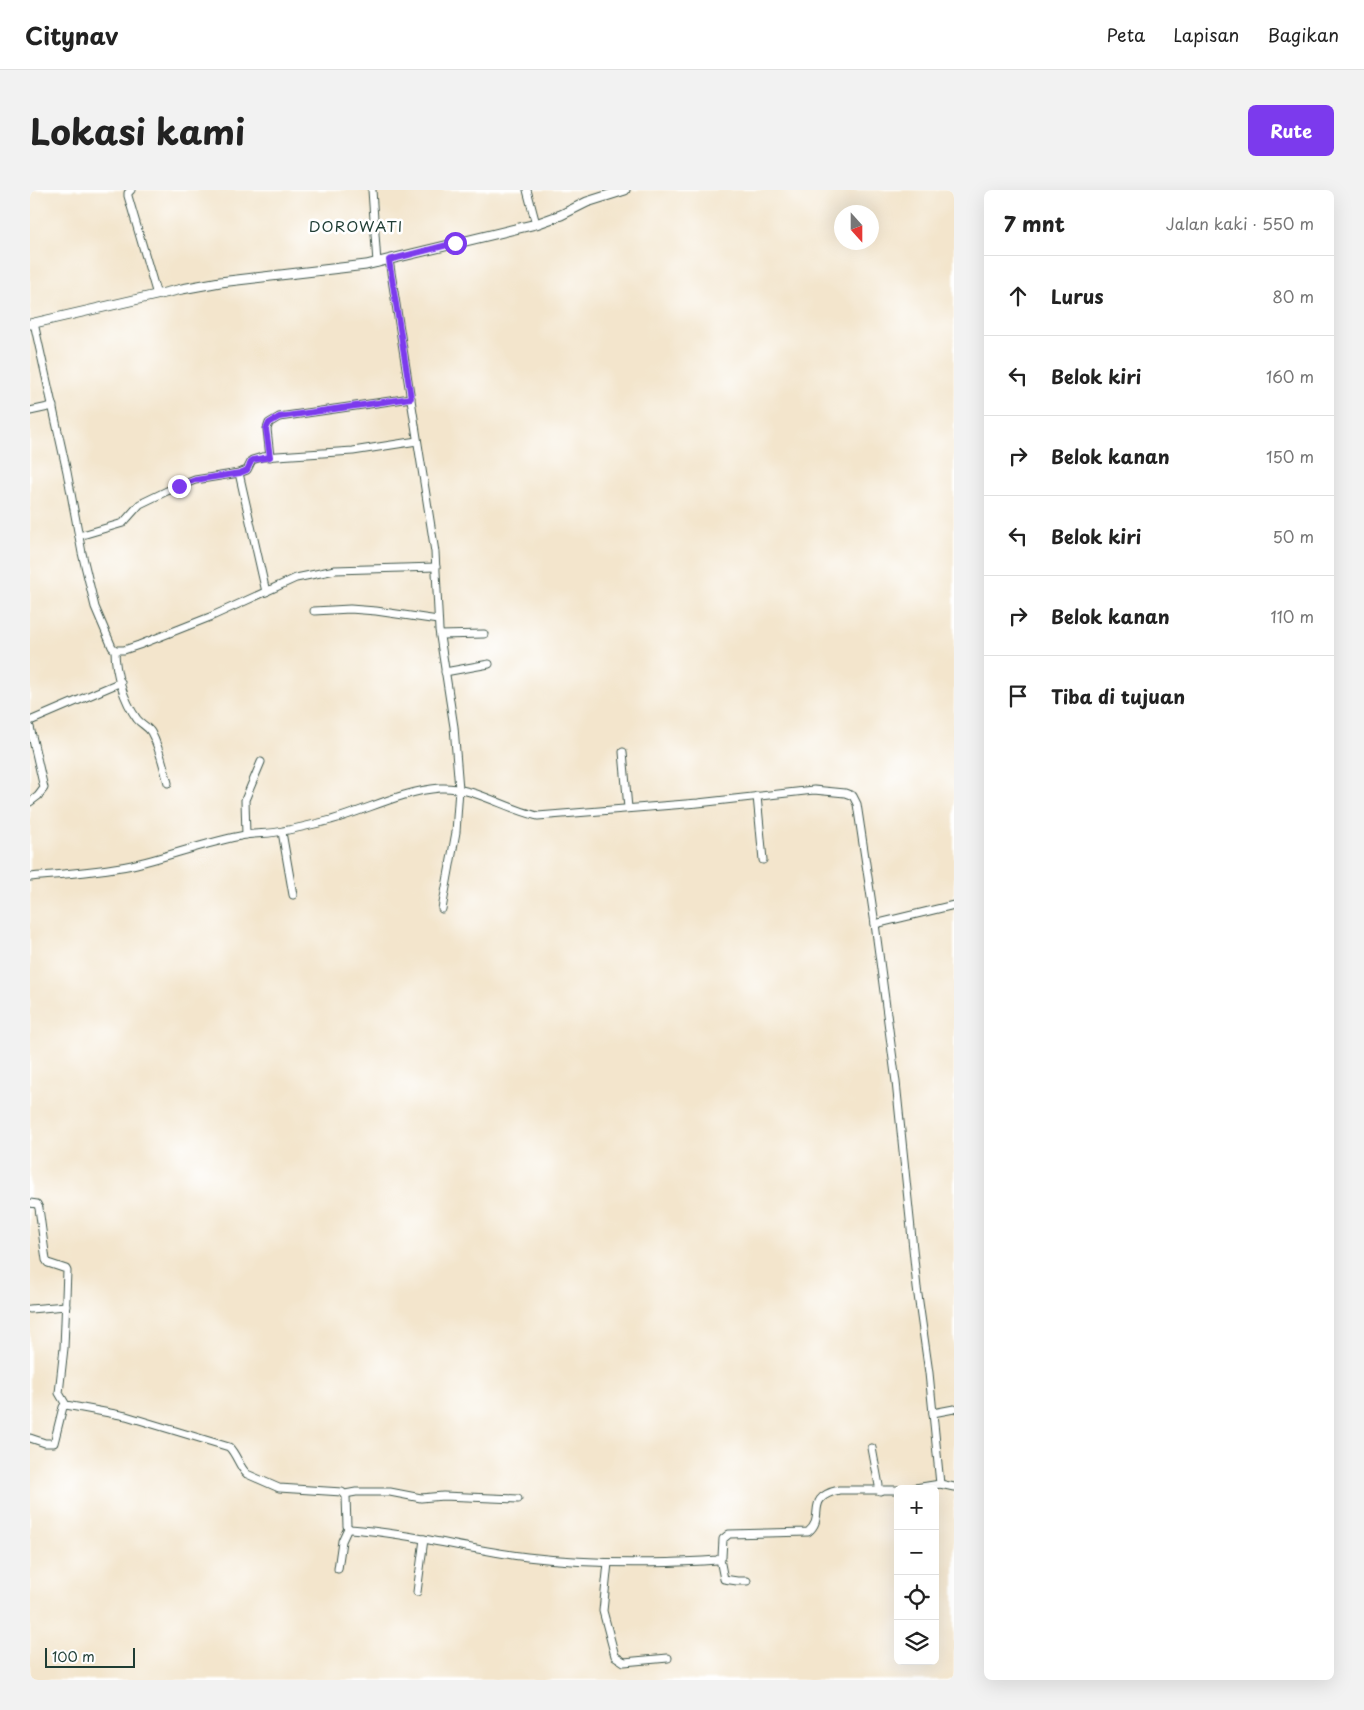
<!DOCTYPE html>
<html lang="id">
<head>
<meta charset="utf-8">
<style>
  :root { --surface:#fff; --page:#f2f2f2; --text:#222; --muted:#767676; --line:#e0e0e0; --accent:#7c3aed }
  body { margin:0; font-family:"Playpen Sans",sans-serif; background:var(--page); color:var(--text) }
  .controls { position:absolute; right:15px; bottom:15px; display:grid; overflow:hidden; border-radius:8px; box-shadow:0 5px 20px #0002 }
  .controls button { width:45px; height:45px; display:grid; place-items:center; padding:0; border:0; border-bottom:1px solid var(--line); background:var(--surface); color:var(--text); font:25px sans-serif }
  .compass { position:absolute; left:804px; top:15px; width:45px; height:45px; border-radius:50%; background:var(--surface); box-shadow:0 5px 20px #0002; rotate:159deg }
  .scale { position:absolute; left:15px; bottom:12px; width:90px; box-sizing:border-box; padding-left:5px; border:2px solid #1f3d34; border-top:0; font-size:14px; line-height:18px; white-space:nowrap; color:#1f3d34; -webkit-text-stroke:4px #fff; paint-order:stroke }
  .stop { position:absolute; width:15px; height:15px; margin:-11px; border:4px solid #7c3aed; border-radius:50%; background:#fff }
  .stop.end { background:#7c3aed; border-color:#fff; box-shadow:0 1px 5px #0008 }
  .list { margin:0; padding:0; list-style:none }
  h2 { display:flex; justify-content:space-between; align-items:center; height:65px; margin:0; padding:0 20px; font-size:21px }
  h2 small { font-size:16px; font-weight:400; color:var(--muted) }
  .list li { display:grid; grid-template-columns:32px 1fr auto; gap:15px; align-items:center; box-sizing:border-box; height:80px; padding:0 20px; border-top:1px solid var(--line) }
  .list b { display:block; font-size:19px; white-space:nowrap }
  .list em { font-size:16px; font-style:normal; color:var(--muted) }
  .icon { flex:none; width:28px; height:28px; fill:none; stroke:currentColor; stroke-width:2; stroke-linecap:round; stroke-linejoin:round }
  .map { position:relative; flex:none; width:924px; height:1490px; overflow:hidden; border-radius:8px }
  header { display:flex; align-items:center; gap:30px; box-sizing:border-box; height:70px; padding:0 25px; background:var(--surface); border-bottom:1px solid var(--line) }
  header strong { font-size:24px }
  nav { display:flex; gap:28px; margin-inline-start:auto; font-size:18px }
  .intro { display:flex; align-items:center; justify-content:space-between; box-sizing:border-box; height:120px; padding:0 30px }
  h1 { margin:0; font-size:35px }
  .button { padding:12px 22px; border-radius:8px; background:var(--accent); color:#fff; font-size:18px; font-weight:700 }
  main { display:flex; gap:30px; padding:0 30px }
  aside { flex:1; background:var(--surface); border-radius:8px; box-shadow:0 5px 20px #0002 }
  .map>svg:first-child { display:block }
</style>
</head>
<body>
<header>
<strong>Citynav</strong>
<nav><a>Peta</a><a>Lapisan</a><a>Bagikan</a></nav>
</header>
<div class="intro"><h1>Lokasi kami</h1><a class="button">Rute</a></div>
<main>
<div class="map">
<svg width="924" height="1490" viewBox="0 0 924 1490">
  <rect width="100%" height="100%" fill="#fff"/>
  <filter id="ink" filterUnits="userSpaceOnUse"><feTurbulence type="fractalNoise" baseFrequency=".02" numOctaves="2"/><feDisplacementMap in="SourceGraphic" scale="10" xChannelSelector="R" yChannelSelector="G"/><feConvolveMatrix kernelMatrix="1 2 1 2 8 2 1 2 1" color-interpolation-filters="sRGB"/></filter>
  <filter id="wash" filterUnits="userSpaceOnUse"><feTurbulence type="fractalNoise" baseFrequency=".0096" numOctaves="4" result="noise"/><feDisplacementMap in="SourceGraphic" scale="20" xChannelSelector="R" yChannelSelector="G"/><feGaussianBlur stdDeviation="1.12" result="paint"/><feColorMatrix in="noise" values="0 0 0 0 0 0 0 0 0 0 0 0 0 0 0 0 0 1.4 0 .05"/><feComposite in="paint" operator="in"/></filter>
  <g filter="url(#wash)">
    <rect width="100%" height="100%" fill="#f3e5cc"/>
  </g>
  <g filter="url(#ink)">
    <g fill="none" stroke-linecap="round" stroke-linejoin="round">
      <g stroke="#3f564b" stroke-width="9">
        <g id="minor">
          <polyline points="101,0 98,3 98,6 127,105"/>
          <polyline points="342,0 347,73"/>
          <polyline points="497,0 506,34"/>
          <polyline points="359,70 405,362 409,440 424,537 429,599 426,642 412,719"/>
          <polyline points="4,133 37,282 52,363 65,417 82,457 85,460 94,460 109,455 180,427 266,388 305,380 406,377"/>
          <polyline points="0,221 23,216"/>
          <polyline points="240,267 237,239 239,233 249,227 381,208"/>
          <polyline points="209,283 236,402"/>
          <polyline points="49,346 93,333 110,314 137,301 165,290 209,283 217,280 222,270 232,267 323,261 387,251"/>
          <polyline points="284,421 320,419 346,421 408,430"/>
          <polyline points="410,445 454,444"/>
          <path d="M85,460C85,483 94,511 107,529C111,534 117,536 121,542C130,558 133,576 138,593"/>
          <polyline points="415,482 459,474"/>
          <polyline points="0,531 91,492"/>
          <polyline points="0,537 14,598 8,606 0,612"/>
          <polyline points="593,562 598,618"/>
          <polyline points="727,606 733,670"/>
          <polyline points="252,642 263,705"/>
          <polyline points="216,645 215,610 231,572"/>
          <path d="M0,687C34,684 68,682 102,675C140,666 177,652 215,645C228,643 241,644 253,641C269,638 285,634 301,630C337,620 372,601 410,598C443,596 476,619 508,626L668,613L784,600L815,603L823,606L827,614L845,734L866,892L887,1098L899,1183L910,1294"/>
          <polyline points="845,734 924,715"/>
          <path d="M0,1013L7,1014L9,1018L16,1070L18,1073L36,1079L37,1081L34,1158L29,1203L36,1215L96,1226L199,1257C207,1265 209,1277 217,1284L249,1298L312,1302L316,1306L317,1336L320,1339C380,1343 438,1360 497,1367C556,1374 615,1374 673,1371L687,1370L692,1367L693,1349L699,1344L778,1342C797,1327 773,1308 809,1300H868"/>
          <polyline points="0,1119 36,1116"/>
          <polyline points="903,1223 924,1219"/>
          <polyline points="0,1248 15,1253 24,1253 33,1217 36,1215"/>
          <polyline points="842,1258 850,1301"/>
          <polyline points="879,1299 910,1294 924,1297"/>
          <polyline points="315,1304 326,1302 360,1302 391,1308 413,1306 488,1309"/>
          <polyline points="690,1369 694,1389 707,1391 717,1391"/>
          <polyline points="578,1373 573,1421 585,1466 594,1472 638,1468"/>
          <polyline points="308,1379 312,1351 318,1338"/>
          <polyline points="387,1402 394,1349"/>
        </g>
      </g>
      <g stroke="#3f564b" stroke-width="11">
        <polyline id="tertiary" points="0,134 152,99 190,92 336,75 506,34 531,25 557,12 595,0"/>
      </g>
      <use href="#minor" stroke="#fff" stroke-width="7"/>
      <use href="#tertiary" stroke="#fff" stroke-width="9"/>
    </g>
  </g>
  <g fill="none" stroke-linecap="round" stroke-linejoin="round" filter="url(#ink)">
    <polyline stroke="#7c3aed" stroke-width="6" points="149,296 165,290 210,283 217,280 222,270 240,267 236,239 239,233 249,227 381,208 359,70 425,53"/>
  </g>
  <g text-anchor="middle" stroke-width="5" stroke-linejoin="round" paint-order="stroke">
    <g font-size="15" letter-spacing="1" fill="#1f3d34" stroke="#fff">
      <text x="326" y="42">DOROWATI</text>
    </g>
  </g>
</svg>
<div class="controls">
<button>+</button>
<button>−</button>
<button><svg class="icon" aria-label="locate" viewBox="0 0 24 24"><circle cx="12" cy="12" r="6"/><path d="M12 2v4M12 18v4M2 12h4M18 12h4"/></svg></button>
<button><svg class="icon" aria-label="layers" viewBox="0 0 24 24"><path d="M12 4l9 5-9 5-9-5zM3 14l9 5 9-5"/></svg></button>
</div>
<svg class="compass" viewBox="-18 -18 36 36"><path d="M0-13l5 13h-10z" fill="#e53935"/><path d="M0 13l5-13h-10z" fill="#767676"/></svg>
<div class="scale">100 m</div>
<div class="stop" style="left:425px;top:53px"></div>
<div class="stop end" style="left:149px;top:296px"></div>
</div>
<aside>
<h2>7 mnt<small>Jalan kaki · 550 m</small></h2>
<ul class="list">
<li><svg class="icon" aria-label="ahead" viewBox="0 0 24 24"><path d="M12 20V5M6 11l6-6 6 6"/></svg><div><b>Lurus</b></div><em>80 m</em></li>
<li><svg class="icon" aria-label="left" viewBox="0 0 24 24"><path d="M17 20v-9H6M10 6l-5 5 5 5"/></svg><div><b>Belok kiri</b></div><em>160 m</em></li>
<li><svg class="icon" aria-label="right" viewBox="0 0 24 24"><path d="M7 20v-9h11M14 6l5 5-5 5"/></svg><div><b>Belok kanan</b></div><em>150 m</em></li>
<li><svg class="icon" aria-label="left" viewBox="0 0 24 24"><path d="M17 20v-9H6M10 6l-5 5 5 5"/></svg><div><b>Belok kiri</b></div><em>50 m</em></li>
<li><svg class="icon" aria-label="right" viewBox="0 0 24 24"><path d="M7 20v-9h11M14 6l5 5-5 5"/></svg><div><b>Belok kanan</b></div><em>110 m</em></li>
<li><svg class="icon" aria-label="arrive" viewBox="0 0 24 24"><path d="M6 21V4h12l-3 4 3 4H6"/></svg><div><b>Tiba di tujuan</b></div></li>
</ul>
</aside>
</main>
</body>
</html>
